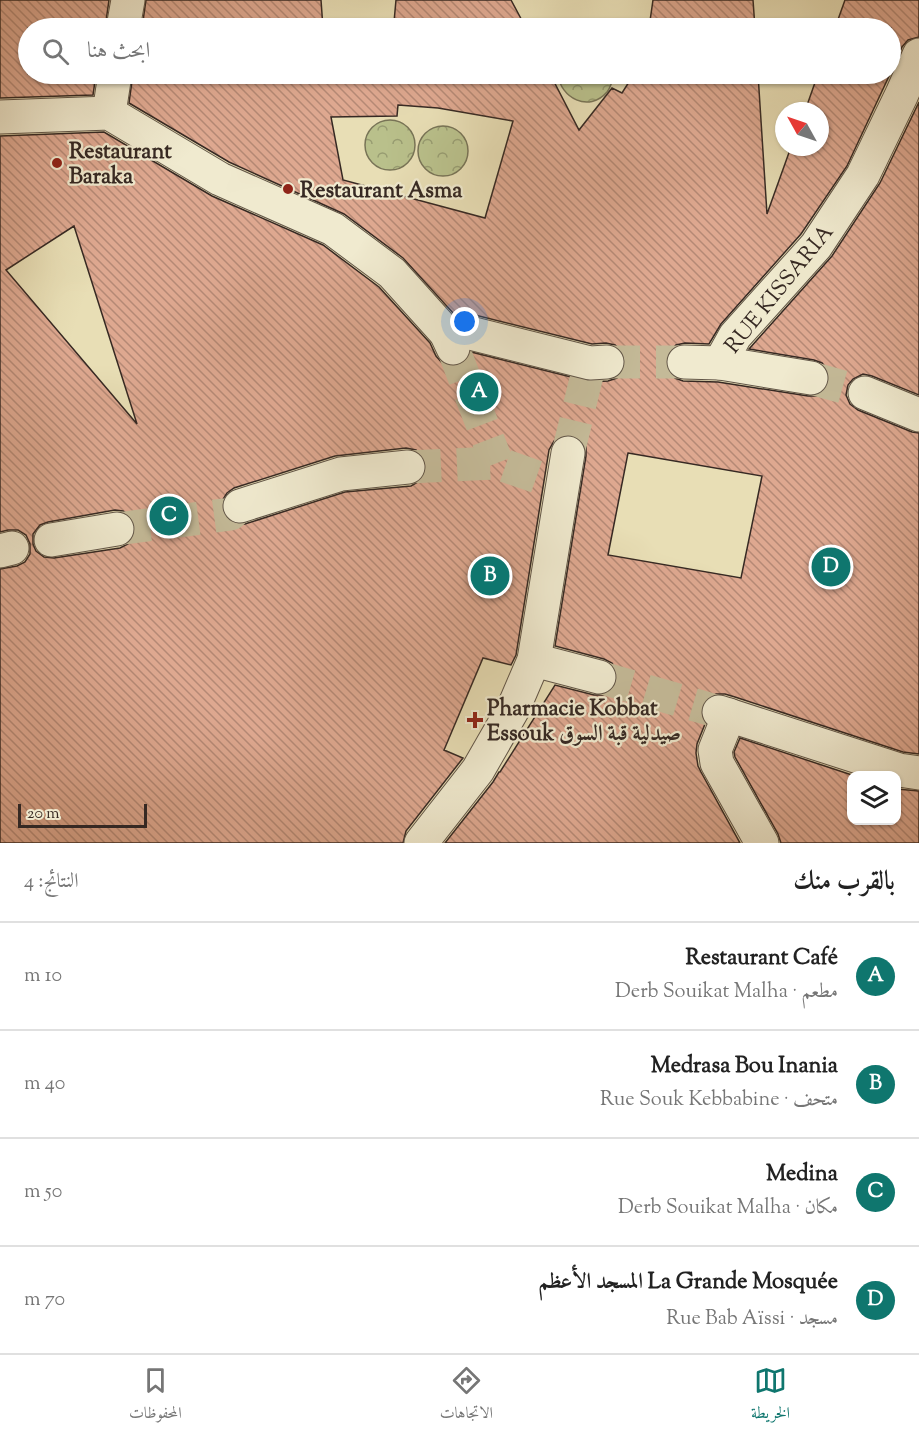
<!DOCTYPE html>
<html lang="ar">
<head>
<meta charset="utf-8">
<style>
  :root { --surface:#fff; --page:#f6f6f6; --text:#222; --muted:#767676; --line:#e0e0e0; --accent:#0f766e }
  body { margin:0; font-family:"Sorts Mill Goudy",Amiri,serif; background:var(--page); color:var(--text); direction:rtl }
  .controls { position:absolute; right:18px; bottom:18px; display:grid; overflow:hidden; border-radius:12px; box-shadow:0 2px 4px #0004 }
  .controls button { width:54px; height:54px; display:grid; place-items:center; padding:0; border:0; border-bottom:2px solid var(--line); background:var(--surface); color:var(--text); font:30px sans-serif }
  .compass { position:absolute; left:775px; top:102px; width:54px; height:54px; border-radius:50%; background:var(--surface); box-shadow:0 2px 4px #0004; rotate:310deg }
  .scale { position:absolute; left:18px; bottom:15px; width:129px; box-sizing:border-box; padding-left:6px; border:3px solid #362923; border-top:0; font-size:16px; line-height:21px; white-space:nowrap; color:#362923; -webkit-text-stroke:4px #f0eacf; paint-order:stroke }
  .you { position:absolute; left:465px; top:322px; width:21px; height:21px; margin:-15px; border:4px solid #fff; border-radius:50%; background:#1a73e8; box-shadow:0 0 0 9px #1a73e833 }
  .badge { display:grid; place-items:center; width:39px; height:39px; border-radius:50%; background:var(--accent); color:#fff; font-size:20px; font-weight:700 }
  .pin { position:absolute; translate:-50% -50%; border:3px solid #fff; box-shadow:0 2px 6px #0006 }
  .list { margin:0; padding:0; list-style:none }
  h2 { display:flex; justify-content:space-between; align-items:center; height:78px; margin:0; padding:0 24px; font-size:26px }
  h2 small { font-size:20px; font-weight:400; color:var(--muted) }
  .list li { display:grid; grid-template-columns:39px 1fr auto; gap:18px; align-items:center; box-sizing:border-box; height:108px; padding:0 24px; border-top:2px solid var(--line) }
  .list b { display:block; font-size:22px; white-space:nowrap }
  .list p { margin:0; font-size:20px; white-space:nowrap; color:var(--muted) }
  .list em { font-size:20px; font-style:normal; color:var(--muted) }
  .icon { flex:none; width:33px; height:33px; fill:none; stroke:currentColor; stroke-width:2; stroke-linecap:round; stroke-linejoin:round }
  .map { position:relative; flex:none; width:919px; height:843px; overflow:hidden; direction:ltr }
  .search { position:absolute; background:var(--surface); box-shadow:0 2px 4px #0004; left:18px; right:18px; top:18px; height:66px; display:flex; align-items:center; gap:15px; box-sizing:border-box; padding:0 21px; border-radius:33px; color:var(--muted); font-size:22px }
  .sheet { height:510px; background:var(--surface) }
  nav { display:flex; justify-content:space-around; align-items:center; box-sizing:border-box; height:84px; border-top:2px solid var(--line); background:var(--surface); font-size:16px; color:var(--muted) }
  nav a { display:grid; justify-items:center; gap:3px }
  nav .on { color:var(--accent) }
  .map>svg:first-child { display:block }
</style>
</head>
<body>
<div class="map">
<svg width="919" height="843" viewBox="0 0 919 843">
  <defs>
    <pattern id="forest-crowns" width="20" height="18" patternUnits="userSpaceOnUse" patternTransform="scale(1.5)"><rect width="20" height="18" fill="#b9c08b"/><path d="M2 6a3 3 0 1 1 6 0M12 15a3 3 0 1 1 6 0" fill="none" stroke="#979c71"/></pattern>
    <pattern id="building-back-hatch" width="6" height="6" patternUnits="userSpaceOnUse" patternTransform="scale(1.5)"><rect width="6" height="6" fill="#dea890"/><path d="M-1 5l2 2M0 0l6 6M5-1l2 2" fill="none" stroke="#b58975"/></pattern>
  </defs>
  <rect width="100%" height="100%" fill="#e8deb5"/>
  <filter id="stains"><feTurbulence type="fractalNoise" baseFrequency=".00333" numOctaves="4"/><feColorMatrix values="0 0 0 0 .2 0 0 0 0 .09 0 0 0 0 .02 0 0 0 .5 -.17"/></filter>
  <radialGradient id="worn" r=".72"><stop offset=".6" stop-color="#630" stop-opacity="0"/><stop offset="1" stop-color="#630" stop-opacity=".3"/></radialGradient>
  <g fill="url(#forest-crowns)" stroke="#787457" stroke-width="1.5">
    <path d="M558,74H614V75C612,81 611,87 607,92C589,113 560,98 558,74Z"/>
    <circle cx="390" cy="145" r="25"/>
    <circle cx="443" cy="151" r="25"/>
  </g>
  <g fill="url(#building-back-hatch)" stroke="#362923" stroke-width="1.5" fill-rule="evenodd">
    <polygon points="0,0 109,0 105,28 28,28 28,74 96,74 93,95 0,98"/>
    <polygon points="146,0 321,0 323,28 142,28"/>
    <polygon points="396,0 511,0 526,28 364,28 394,22"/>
    <polygon points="653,0 753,0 755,28 649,28"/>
    <polygon points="845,0 919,0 919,37 908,40 902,47 891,73 891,28 835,28"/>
    <path d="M133,74H550L579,130L612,88L622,93L634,74H758L767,214L791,147H820V111H805L818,74H890L847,166L801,234L721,324L709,344L685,343L676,345L668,353L665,362L668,371L675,378L683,381L718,382L808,396H817L825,390L829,382V372L822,363L814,360L749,349L832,256L880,183L919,102V395L872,376L863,374L853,379L848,385L846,395L850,404L858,410L912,432L919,433V754L903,752L735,697L725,694H716L706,699L701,707V716L705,724L697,744L696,753L698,766L701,772L740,843H445L493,782L499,772H500L555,685L594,695H603L612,691L617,682V671L612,663L604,659L555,646L586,456V447L580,439L570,434L561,436L554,441L549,450L516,655L511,665L483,658L444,750L463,758L406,831L403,843H0V569L17,566L25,562L30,554V544L26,535L18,530H8L0,532V136L104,132L212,196L323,245L379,287L430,343L436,356L442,363L451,367L461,365L468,359L471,352L591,382L608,381L617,378L623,371L626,361L623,352L615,345L606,343L592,344L475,315L454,314L403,258L344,214L229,162L129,103ZM398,105L438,108L513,121L485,218L343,180L331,117L397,116ZM74,226L137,424L6,270ZM406,448L416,450L423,456L427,464L425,475L418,482L411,486L345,492L245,524H235L228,520L222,512V501L227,493L234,488L335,456ZM628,453L762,476L741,578L608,555ZM115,510L123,511L131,517L135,525L134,536L128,544L120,548L54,558L44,557L36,551L33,544V534L40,525L48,522Z"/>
    <polygon points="740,738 855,776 852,776 852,820 897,820 897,789 919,791 919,843 781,843 778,834 735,757 734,752"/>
  </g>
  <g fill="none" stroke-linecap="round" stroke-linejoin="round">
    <g stroke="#c4ba98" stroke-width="33" stroke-dasharray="33 16" stroke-linecap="butt">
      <polyline points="453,348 497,463"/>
      <polyline points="607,362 684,362"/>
      <polyline points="811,378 865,393"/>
      <polyline points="568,453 590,363"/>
      <polyline points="408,467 497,463 563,486"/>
      <polyline points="117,529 231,514 240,506"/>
      <polyline points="599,677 719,712"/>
    </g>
    <g stroke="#625648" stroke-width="35">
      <g id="street">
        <polyline points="123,28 128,0"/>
        <polyline points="109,113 115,74"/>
        <polyline points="0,117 109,113 220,179 333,229 392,273 446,333 453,348"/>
        <polyline points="446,333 470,333 590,363 607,362"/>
        <polyline points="684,362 720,363 811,378"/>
        <polyline points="720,363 735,336 816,246 863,175 902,94 919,55"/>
        <polyline points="865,393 919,415"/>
        <polyline points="240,506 341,474 408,467"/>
        <polyline points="51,540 117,529"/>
        <polyline points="0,551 12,548"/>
        <polyline points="534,660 599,677"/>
        <polyline points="719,712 899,770 919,773"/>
        <polyline points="729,715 715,750 717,763 762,843"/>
        <polyline points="421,843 478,770 513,709 534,660 568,453"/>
      </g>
    </g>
    <use href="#street" stroke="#f0eacf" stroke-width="33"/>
  </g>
  <g fill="#8f2418" stroke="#f0eacf" stroke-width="2">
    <circle cx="57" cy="163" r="6"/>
    <circle cx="288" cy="189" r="6"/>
    <path d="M472 711h6v6h6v6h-6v6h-6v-6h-6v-6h6z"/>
  </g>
  <g text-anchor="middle" stroke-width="4.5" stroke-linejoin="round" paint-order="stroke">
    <g font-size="22" font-weight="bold" fill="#362923" stroke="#f0eacf" text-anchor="start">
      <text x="69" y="158">Restaurant<tspan x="69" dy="25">Baraka</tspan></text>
      <text x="300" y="197">Restaurant Asma</text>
      <text x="487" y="715">Pharmacie Kobbat<tspan x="487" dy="25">Essouk صيدلية قبة السوق</tspan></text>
    </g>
    <g font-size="22" fill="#362923" stroke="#f0eacf">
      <text transform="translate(778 288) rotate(-51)" y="8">RUE KISSARIA</text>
    </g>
  </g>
  <rect width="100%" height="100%" filter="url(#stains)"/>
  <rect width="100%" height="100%" fill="url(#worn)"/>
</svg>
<div class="controls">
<button><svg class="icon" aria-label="layers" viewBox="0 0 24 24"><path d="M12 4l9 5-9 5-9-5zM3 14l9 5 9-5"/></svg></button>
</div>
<svg class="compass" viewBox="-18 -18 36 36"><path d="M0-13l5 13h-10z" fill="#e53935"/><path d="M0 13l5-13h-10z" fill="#767676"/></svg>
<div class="scale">20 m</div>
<div class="you"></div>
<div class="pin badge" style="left:479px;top:392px">A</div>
<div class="pin badge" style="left:490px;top:576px">B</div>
<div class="pin badge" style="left:169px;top:516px">C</div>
<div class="pin badge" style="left:831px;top:567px">D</div>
<div class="search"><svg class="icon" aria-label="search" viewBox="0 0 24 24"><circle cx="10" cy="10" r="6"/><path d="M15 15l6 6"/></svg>ابحث هنا</div>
</div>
<section class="sheet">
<h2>بالقرب منك<small>النتائج: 4</small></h2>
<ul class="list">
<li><span class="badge">A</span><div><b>Restaurant Café</b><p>مطعم · Derb Souikat Malha</p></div><em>10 m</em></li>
<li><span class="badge">B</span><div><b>Medrasa Bou Inania</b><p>متحف · Rue Souk Kebbabine</p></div><em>40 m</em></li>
<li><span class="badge">C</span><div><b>Medina</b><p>مكان · Derb Souikat Malha</p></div><em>50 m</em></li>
<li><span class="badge">D</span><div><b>La Grande Mosquée المسجد الأعظم</b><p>مسجد · Rue Bab Aïssi</p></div><em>70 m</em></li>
</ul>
</section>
<nav>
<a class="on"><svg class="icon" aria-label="map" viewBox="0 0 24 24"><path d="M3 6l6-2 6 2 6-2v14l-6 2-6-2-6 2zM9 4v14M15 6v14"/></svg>الخريطة</a>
<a><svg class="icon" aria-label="directions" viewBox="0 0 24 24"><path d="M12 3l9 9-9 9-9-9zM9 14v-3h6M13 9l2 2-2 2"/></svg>الاتجاهات</a>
<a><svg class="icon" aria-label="saved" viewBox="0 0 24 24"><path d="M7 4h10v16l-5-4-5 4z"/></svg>المحفوظات</a>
</nav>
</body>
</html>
